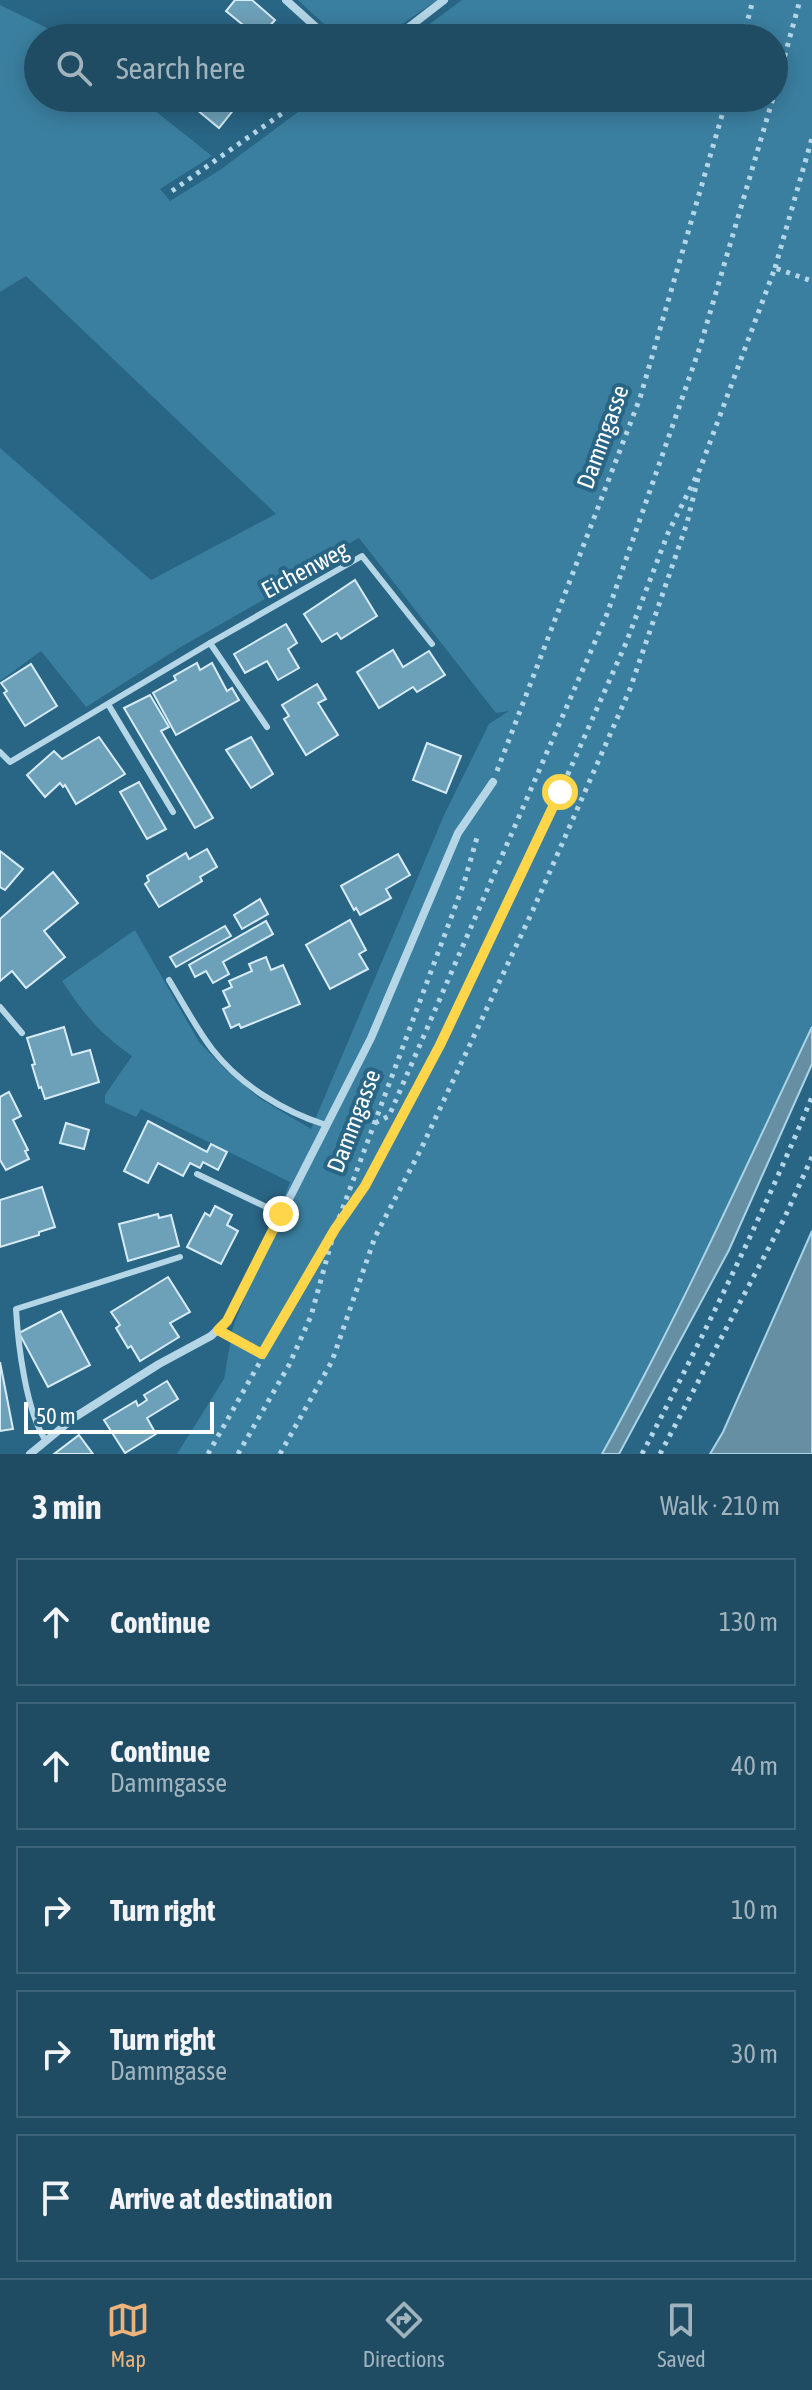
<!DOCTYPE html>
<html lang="en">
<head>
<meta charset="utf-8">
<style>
  :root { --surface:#1f4c63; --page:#2c566c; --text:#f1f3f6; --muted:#a1b4be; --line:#3c6378; --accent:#eeb37b }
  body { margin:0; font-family:"Asap Condensed",sans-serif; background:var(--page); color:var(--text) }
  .scale { position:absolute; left:24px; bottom:20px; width:190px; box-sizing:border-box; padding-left:8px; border:4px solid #fff; border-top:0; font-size:22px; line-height:28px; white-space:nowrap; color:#fff; -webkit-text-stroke:6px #296584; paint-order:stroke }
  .stop { position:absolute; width:24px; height:24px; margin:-18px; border:6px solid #ffd54a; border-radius:50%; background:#fff }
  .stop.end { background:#ffd54a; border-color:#fff; box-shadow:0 2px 8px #0008 }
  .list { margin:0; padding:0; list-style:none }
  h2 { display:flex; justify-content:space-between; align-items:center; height:104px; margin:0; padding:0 32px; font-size:34px }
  h2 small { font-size:26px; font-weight:400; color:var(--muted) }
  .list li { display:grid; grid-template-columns:52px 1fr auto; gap:24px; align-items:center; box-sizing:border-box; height:128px; margin:0 16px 16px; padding:0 16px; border:2px solid var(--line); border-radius:0px }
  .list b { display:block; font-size:30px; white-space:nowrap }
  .list p { margin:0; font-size:26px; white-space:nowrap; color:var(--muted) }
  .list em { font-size:26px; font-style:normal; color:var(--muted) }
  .icon { flex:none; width:44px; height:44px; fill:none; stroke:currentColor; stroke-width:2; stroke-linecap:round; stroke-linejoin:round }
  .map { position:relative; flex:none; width:812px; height:1454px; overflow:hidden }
  .search { position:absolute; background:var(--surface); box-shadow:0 4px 20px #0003; left:24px; right:24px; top:24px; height:88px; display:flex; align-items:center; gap:20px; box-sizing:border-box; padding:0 28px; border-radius:44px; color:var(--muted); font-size:30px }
  .sheet { height:824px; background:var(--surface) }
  nav { display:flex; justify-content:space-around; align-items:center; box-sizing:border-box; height:112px; border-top:2px solid var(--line); background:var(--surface); font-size:22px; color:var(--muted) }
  nav a { display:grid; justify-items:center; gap:4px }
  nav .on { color:var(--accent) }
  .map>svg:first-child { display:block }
</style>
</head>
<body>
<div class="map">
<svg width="812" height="1454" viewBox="0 0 812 1454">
  <rect width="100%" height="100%" fill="#296584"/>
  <g fill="#3b7fa0">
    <polygon points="298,0 437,0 382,38 339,38"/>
    <path d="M462,0H812V1027L715,1231L629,1405L602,1454H177L224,1379L233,1327L290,1182L141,1109L136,1117L105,1103V1095L132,1056C99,1033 84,1014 62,981L135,930L199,1042L226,1070L259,1098L311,1129L445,813L489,724L509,711L496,713L359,538L333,552L335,559L179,648L86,707L41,651L0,681V448L151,580L276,514L26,276L0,292V5L45,27L60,38H38V98H139L212,156L160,189L170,201L220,170L298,112L320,98H774V38H411Z"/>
  </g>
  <g fill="#678fa3" stroke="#a9d4e7" stroke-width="2">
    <path d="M812,1027V1064L729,1250L619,1454H602C679,1316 744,1170 812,1027Z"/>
    <polygon points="812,1231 812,1454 710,1454 723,1432"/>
  </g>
  <g fill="#6da0b9" stroke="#d7ecf6" stroke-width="2">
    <polygon points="235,0 252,0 275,20 259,38 226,11"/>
    <polygon points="197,98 233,98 239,103 219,128 191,105"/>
    <polygon points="355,580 377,616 341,639 337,633 322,642 304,614"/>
    <polygon points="286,624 297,643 288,649 299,668 278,680 267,661 245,673 234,654"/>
    <polygon points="393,650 403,667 429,651 445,675 417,692 413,687 379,708 357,672"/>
    <polygon points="197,663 200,670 212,663 227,691 232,688 239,700 176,735 153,693 176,680 174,676"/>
    <polygon points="31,664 57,706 25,726 4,693 7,691 1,683"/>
    <polygon points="317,684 326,699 318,703 338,735 306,755 284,719 289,716 282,705"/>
    <polygon points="150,695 169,727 161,731 213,818 195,828 124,708"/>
    <polygon points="99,737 125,774 76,804 65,785 63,787 60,783 45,797 27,775 54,751 62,759"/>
    <polygon points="251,737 273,774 251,788 226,750"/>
    <polygon points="427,743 461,756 446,793 413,780"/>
    <polygon points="139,782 166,829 147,839 120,792"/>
    <polygon points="207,849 217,867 200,877 202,881 159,907 145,884 149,881 147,876 186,853 189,859"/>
    <polygon points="0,851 23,869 5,890 0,887"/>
    <polygon points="398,854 410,875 386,889 391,898 360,915 356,908 354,910 341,886"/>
    <polygon points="53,872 78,903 44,931 65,957 26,988 12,971 0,981 0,919"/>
    <polygon points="260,899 268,914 242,929 234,915"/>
    <polygon points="350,920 366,950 359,954 368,969 330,989 306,945"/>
    <polygon points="266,921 273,934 223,962 229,974 213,983 206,971 195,977 189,965"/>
    <polygon points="225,926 231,936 176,967 170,957"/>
    <polygon points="266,957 271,970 283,965 300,1004 241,1028 239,1024 231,1028 223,1009 230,1006 223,991 232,987 229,981 252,971 249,964"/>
    <polygon points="64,1027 72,1055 90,1050 99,1082 45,1099 41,1087 39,1088 32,1065 35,1064 27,1038"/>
    <polygon points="9,1092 21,1116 13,1120 28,1150 25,1151 29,1159 6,1170 0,1160 0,1097"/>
    <polygon points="148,1121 207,1152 211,1144 227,1152 218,1170 203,1162 200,1168 190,1163 183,1176 158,1163 148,1183 124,1171"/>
    <polygon points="66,1123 89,1130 84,1149 60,1143"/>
    <polygon points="42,1187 55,1227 39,1232 39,1235 0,1247 0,1200"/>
    <polygon points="215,1206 232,1215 227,1225 238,1231 221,1264 187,1247 205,1213 210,1216"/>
    <polygon points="158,1214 159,1218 171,1215 179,1246 128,1261 119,1224"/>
    <polygon points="168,1277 190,1312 170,1323 179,1337 140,1361 131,1346 128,1348 116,1328 120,1325 111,1312"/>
    <polygon points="61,1311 90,1365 48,1387 19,1333"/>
    <polygon points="0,1362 13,1429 0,1431"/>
    <polygon points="167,1381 178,1399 147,1418 156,1434 125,1453 104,1420 136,1401 138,1406 147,1400 144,1395"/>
    <polygon points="79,1435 93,1454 54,1454"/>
  </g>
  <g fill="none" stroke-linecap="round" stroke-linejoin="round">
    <g stroke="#b4d6e7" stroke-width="5" stroke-dasharray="4 6" stroke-linecap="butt">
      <polyline points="743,38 753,0"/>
      <polyline points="774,95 800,0"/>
      <polyline points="172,191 304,98"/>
      <polyline points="775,268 812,138"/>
      <polyline points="497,771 640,398 727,98"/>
      <polyline points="375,1123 389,1116 607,614 700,347 773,98"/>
      <polyline points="341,1220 365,1186 440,1045 560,792 626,643 668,533 700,469 775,268 812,281"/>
      <polyline points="231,1338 262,1354"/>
      <polyline points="208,1454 335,1229 464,883 478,834"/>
      <polyline points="238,1454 289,1365 311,1316 333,1236"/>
      <polyline points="280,1454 332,1361 375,1237 421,1149 533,910 630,689 687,523 698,478"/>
      <path d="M642,1454C703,1337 761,1219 812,1097"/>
      <polyline points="660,1454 784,1219 812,1157"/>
    </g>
    <g stroke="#b4d6e7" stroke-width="6">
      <polyline points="210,643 267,727"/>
      <polyline points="108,704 173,812"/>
      <polyline points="0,752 10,762 210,643 362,556 432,644"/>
      <path d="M169,980C183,1003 196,1028 212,1049C240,1085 284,1112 326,1125"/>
      <polyline points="0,1007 22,1033"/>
      <polyline points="197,1174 281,1214"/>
      <path d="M46,1441C26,1412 18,1344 16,1309L180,1257"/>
    </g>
    <g stroke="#b4d6e7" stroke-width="8">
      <polyline points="286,0 328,38"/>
      <polyline points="395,38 444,0"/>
      <polyline points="30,1454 75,1417 159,1364 211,1336 227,1321 371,1038 458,833 493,782"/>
    </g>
  </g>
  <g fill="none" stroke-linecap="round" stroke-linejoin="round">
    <polyline stroke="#ffd54a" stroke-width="10" points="281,1214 227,1321 218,1330 262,1354 335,1229 365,1186 440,1045 560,792"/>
  </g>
  <g text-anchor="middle" stroke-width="8" stroke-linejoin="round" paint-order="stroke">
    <g font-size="24" fill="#fff" stroke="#296584">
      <text transform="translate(603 437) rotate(-70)" y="8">Dammgasse</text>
      <text transform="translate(305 570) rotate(-28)" y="8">Eichenweg</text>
      <text transform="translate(354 1121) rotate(-69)" y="8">Dammgasse</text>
    </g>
  </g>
</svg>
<div class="scale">50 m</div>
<div class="stop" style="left:560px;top:792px"></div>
<div class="stop end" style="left:281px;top:1214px"></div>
<div class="search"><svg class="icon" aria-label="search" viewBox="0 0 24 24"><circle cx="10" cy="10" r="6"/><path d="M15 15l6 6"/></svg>Search here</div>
</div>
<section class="sheet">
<h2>3 min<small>Walk · 210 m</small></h2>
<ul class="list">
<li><svg class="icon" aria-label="ahead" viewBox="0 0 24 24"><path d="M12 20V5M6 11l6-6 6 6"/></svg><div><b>Continue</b></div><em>130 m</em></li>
<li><svg class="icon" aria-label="ahead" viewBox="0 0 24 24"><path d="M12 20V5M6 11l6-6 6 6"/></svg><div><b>Continue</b><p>Dammgasse</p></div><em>40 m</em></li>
<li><svg class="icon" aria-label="right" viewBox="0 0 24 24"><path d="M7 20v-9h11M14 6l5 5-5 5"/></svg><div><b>Turn right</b></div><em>10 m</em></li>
<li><svg class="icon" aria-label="right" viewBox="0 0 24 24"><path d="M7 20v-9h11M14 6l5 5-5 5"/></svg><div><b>Turn right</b><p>Dammgasse</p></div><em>30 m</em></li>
<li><svg class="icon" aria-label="arrive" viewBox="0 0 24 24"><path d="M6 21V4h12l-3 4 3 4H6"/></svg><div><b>Arrive at destination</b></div></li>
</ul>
</section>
<nav>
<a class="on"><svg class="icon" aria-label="map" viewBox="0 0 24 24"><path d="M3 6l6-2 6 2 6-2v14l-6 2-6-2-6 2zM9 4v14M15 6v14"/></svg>Map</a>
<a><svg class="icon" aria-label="directions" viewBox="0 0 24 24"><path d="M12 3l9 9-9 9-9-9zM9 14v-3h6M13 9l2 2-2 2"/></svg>Directions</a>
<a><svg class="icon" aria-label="saved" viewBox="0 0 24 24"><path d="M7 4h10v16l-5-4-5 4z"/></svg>Saved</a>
</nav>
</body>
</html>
